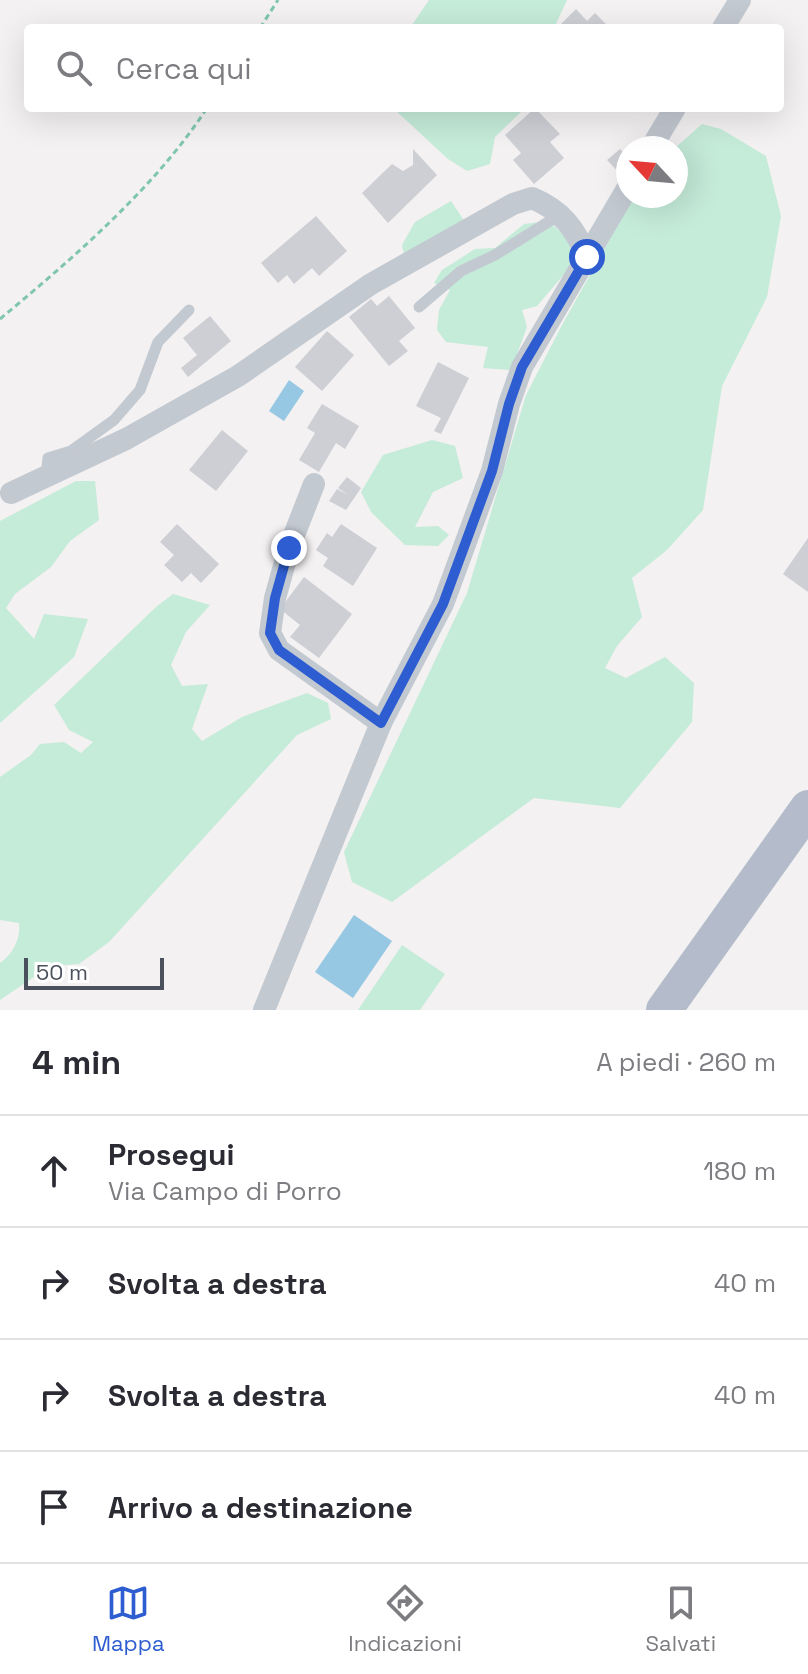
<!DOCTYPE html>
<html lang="it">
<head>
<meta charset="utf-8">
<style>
  :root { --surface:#fff; --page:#f7f7f7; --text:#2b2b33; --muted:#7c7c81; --line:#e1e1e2; --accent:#2d5dd1 }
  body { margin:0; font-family:"Space Grotesk",sans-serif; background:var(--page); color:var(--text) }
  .compass { position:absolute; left:616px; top:136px; width:72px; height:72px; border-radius:50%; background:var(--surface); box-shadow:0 8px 32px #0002; rotate:296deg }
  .scale { position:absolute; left:24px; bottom:20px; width:140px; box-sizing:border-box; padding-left:8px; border:4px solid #4b515c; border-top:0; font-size:22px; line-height:28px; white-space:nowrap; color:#4b515c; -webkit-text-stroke:6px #fff; paint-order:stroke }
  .stop { position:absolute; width:24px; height:24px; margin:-18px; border:6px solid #2d5dd1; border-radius:50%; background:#fff }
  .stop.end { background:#2d5dd1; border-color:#fff; box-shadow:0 2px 8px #0008 }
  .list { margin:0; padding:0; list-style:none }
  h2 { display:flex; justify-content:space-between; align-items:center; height:104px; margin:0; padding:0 32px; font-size:34px }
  h2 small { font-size:26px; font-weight:400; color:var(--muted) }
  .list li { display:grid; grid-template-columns:52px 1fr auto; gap:24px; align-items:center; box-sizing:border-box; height:112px; padding:0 32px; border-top:2px solid var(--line) }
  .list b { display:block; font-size:30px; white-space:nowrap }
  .list p { margin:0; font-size:26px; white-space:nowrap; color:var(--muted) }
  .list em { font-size:26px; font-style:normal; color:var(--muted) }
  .icon { flex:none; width:44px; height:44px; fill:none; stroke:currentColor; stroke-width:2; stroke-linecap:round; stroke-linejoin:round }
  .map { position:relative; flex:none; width:808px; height:1010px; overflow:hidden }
  .search { position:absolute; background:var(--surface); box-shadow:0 8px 32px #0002; left:24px; right:24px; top:24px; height:88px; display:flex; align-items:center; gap:20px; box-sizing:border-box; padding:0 28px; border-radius:8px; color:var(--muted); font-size:30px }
  .sheet { height:552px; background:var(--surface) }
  nav { display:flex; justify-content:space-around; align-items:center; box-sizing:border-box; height:112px; border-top:2px solid var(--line); background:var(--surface); font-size:22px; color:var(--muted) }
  nav a { display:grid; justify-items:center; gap:4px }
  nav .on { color:var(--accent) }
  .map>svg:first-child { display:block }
</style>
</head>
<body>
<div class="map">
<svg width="808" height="1010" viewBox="0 0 808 1010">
  <rect width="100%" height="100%" fill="#f3f1f1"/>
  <g fill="#c5ebd9">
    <polygon points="429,0 567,0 554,28 410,28"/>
    <polygon points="393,108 525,108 495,137 490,164 467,171 448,159"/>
    <polygon points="702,124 721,129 766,156 781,216 767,297 722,386 703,510 667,550 632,578 642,617 617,646 605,668 626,678 665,657 694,683 692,722 620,808 534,798 392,902 352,882 344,852 467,593 526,395 562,325 634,196 676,196 675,148"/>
    <polygon points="451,201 465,222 405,258 402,245 415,222"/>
    <polygon points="549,221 572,243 571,266 537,306 522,310 527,327 511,370 483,368 488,347 446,342 437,330 439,310 450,290 434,283 442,270 475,249 495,248 524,224"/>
    <polygon points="432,440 455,446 463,478 433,492 415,527 438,526 449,535 438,546 405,545 371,512 361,492 383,455"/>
    <polygon points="76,481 95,481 99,520 70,541 51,567 15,594 6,608 34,639 44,614 88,619 74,657 0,723 0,521"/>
    <path d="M173,594L210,605L186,632L171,665L182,686L208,684L192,729L202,741L242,717L307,693L328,703L331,719L297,735L109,942L79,964L50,966L0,1000V963C13,954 21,938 19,923L0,920V777L31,755L40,744L64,742L81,753L93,742L69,730L54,705L156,607Z"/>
    <polygon points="402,945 445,974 420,1010 358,1010"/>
  </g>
  <g fill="#96c8e3">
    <polygon points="289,380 304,391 284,421 269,411"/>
    <polygon points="354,915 392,941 353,998 315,972"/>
  </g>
  <g fill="#cecfd5">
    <polygon points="576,9 587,21 595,13 610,28 557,28"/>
    <polygon points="535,108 560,134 550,142 564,158 534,184 513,160 521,153 505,135"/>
    <polygon points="413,149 437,175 388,223 362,193 392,164 403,171 413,165"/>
    <polygon points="620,149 628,157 628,174 625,179 607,160"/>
    <polygon points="316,216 347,251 319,276 312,268 294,284 287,275 278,283 261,263"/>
    <polygon points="389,296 415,328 399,341 408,351 389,366 349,317 371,299 377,306"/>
    <polygon points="210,316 231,341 188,377 181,368 197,355 183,338"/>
    <polygon points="327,331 354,355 322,391 295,367"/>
    <polygon points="438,362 469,378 441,434 434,431 441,418 416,406"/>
    <polygon points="322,404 359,426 345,449 336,443 319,472 299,460 315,433 307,428"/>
    <polygon points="222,430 248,451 216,491 189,470"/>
    <polygon points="347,477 361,488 346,510 329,501 337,489 348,495 338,488"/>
    <polygon points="177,524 219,564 201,583 191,573 182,582 164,565 174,555 160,542"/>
    <polygon points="341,524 377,548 353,586 323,566 328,558 316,550 327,533 332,537"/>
    <polygon points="808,538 808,592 783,574"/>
    <polygon points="304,577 352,614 319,658 290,637 300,625 280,609"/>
  </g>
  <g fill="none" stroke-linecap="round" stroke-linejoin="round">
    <g stroke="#80c6ad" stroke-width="3" stroke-dasharray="6 4" stroke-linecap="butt">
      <polyline points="260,28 278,0"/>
      <path d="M0,319C73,258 155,188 207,108"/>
    </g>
    <g stroke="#c3c9d1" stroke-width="11">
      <polyline points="419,307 461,271 495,255 561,214"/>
      <polyline points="46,476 48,458 71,451 114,420 140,390 158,342 189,310"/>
    </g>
    <g stroke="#c3c9d1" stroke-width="22">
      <polyline points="723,28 740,0"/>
      <polyline points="651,148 675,108"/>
      <polyline points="314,484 289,548 275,598 270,633 279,650 381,723"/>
      <path d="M11,493L126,439L238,376L371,284L513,204L532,198C561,210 575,228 587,257"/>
      <polyline points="264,1010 381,723 443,604 492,471 509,404 522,367 628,187"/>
    </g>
    <polyline stroke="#b4bccc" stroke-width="36" points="664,1010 808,808"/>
  </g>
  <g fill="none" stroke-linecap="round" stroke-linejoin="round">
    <polyline stroke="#2d5dd1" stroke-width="10" points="289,548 275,598 270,633 279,650 381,723 443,604 492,471 509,404 522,367 587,257"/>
  </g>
</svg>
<svg class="compass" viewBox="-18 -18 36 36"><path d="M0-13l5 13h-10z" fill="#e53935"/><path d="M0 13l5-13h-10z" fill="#7c7c81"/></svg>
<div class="scale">50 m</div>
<div class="stop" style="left:587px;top:257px"></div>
<div class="stop end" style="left:289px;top:548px"></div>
<div class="search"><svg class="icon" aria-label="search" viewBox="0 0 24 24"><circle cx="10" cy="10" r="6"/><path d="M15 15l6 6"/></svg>Cerca qui</div>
</div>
<section class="sheet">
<h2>4 min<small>A piedi · 260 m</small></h2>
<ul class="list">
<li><svg class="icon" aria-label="ahead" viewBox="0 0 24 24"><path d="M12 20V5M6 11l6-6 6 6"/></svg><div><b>Prosegui</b><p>Via Campo di Porro</p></div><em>180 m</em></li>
<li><svg class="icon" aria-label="right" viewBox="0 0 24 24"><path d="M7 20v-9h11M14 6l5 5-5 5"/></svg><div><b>Svolta a destra</b></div><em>40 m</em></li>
<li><svg class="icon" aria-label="right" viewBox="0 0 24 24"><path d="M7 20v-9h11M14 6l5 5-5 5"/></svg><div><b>Svolta a destra</b></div><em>40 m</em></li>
<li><svg class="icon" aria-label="arrive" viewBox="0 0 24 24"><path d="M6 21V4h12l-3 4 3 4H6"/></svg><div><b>Arrivo a destinazione</b></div></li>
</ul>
</section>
<nav>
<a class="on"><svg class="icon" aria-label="map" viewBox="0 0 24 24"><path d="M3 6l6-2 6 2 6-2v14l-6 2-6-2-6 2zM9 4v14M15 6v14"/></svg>Mappa</a>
<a><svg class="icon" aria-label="directions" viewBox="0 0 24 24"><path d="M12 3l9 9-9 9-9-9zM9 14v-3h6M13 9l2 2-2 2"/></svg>Indicazioni</a>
<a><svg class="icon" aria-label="saved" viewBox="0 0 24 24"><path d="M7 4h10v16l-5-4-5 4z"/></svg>Salvati</a>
</nav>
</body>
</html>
